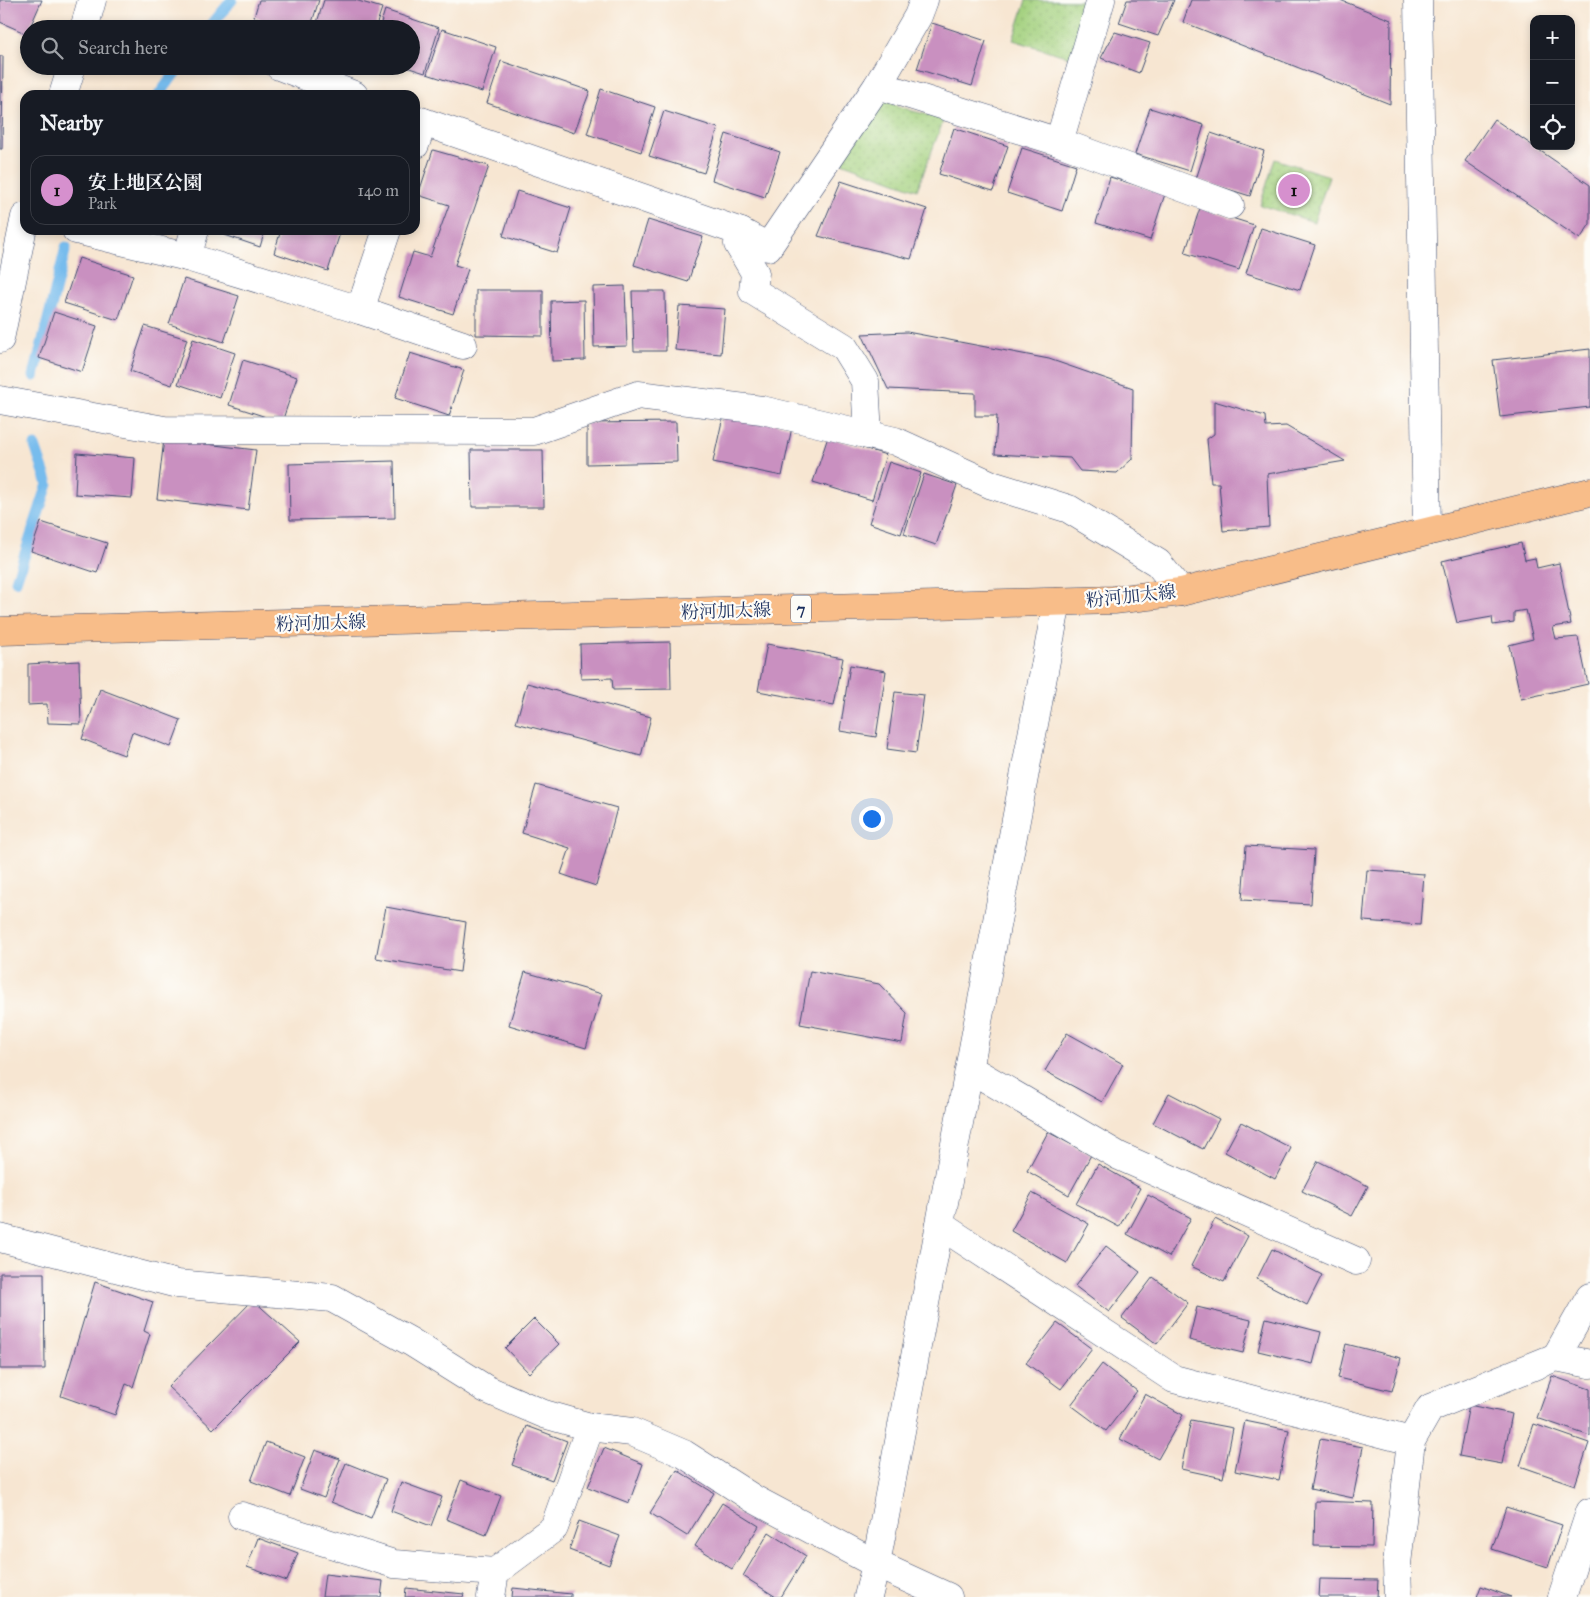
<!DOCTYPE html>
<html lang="en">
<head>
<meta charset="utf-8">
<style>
  :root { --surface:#171b24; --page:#242831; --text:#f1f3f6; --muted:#9ea1a6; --line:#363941; --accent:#d690ce }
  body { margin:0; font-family:"IM FELL Great Primer","Noto Serif JP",serif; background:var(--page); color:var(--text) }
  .controls { position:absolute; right:15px; top:15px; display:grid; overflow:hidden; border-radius:10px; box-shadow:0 2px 8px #0003 }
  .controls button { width:45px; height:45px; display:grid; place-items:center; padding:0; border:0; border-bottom:1px solid var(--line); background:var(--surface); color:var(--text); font:25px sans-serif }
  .you { position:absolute; left:871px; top:818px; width:18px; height:18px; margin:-12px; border:4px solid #fff; border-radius:50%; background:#1a73e8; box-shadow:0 0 0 8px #1a73e833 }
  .badge { display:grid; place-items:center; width:32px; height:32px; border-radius:50%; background:var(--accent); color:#111; font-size:16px; font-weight:700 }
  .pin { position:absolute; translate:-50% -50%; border:2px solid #fff; box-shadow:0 1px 5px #0006 }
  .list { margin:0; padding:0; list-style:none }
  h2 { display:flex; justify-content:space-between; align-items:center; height:65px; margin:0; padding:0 20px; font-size:21px }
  h2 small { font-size:16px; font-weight:400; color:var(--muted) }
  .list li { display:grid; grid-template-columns:32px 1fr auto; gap:15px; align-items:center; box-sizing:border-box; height:70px; margin:0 10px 10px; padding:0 10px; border:1px solid var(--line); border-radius:15px }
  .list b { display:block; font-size:19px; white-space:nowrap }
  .list p { margin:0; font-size:16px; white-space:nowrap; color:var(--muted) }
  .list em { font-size:16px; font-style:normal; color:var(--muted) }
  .icon { flex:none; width:28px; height:28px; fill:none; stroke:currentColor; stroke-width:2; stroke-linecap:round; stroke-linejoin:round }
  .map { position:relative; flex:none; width:1590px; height:1597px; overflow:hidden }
  .search { position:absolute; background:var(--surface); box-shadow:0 2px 8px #0003; left:20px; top:20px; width:400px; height:55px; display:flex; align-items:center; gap:12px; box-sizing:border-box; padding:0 18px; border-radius:28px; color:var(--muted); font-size:19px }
  .panel { position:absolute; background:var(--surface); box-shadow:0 2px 8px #0003; left:20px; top:90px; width:400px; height:145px; border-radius:15px }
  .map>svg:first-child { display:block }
</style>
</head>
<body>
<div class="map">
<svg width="1590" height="1597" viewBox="0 0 1590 1597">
  <defs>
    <pattern id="green-dots" width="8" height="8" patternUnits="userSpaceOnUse" patternTransform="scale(1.25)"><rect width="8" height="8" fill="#a2d07d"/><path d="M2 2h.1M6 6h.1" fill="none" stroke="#8bb36e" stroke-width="1.8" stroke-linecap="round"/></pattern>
  </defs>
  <rect width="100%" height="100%" fill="#fdfcf7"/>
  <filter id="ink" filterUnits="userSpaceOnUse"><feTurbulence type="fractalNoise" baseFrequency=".02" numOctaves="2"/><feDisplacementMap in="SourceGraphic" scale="10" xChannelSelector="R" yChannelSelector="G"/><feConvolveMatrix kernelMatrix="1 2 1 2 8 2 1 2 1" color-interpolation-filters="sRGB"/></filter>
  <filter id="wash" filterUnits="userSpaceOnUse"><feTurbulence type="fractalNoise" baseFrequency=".0096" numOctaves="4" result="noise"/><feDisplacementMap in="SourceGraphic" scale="20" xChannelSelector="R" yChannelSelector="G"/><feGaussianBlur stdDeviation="1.12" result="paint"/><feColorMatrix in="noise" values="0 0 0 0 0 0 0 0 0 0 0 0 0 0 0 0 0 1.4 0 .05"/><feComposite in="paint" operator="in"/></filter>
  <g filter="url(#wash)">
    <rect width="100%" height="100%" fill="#f7e6d2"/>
    <g fill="url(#green-dots)" stroke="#5e806e">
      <polygon points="1026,0 1091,1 1072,58 1013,40"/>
      <polygon points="882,100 913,111 944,119 917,190 841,162"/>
      <polygon points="1275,159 1329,176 1314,222 1260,205"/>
    </g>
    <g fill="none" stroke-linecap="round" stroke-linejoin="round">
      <g stroke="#77bced" stroke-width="11">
        <polyline points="208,29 232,0"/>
        <polyline points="159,95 180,66"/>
        <polyline points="34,376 66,247"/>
        <polyline points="16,581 48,484 35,446"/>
      </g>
    </g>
    <g id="blocks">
      <g fill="#c990c0">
        <polygon points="0,0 42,0 27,34 0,22"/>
        <polygon points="259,0 319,0 310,29 289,29 254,17"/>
        <polygon points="324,0 355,0 382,8 375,29 315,29"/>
        <polygon points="1127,0 1174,0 1158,36 1119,23"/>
        <polygon points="1191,0 1340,0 1391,20 1390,104 1183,22"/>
        <polygon points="385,10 439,28 425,73 406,67 411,66 411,29 379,29"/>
        <polygon points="932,23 986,41 972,86 917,69"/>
        <polygon points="442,29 496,47 482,92 427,74"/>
        <polygon points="1115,32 1150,43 1139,73 1101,58"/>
        <polygon points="0,56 3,56 2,149 0,149"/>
        <polygon points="501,61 590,91 574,133 487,103"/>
        <polygon points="601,89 655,107 641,152 587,134"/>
        <polygon points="1150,108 1204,125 1190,171 1135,154"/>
        <polygon points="664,111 718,128 704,173 649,156"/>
        <polygon points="1494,119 1590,185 1590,224 1580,239 1465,161"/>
        <polygon points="954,128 1008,146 993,191 939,174"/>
        <polygon points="1211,133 1264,151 1250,196 1196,179"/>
        <polygon points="726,134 780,152 765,197 712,180"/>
        <polygon points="1022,148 1076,165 1062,211 1007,193"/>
        <polygon points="433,150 489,166 455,265 468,269 453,314 399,297 413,252 430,257 449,205 418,195"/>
        <polygon points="1110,177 1165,194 1150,240 1096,223"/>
        <polygon points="841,181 927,209 911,259 818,236"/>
        <polygon points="517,191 571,208 557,253 503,236"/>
        <polygon points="1200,208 1254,225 1239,270 1185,253"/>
        <polygon points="648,220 703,237 688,282 634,265"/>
        <polygon points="1261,228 1315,245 1300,290 1246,273"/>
        <polygon points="210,230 265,230 260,247"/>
        <polygon points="281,230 341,230 328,271 274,253"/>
        <polygon points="79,258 133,275 118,320 64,303"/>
        <polygon points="184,279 239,296 224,342 169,324"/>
        <polygon points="625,286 627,346 594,347 593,287"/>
        <polygon points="476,290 543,290 543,336 476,335"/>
        <polygon points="632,291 665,291 666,351 634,351"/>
        <polygon points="584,300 585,360 552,361 551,301"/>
        <polygon points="679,306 725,309 721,354 675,350"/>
        <polygon points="54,312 97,326 82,372 39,358"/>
        <polygon points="145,326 187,339 172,385 130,371"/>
        <polygon points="907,332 1049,359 1133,388 1132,459 1117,473 1080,471 1070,458 995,454 997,416 975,416 975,393 888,389 862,334"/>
        <polygon points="193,339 235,353 220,398 178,384"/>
        <polygon points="1590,349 1590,407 1500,417 1493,360"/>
        <polygon points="410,353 464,370 449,416 395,398"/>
        <polygon points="243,360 297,377 282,422 229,405"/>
        <polygon points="1214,401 1265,416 1266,427 1286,426 1345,461 1267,474 1269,527 1223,531 1219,483 1211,483 1207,439 1214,434"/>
        <polygon points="724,412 792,427 782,476 713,462"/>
        <polygon points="676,422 677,462 587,464 587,423"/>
        <polygon points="828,437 886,455 872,500 813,482"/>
        <polygon points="164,439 256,450 248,510 157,499"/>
        <polygon points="471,450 543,450 544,507 472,507"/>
        <polygon points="77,453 135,458 132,498 75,494"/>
        <polygon points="394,461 395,518 290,520 289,464"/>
        <polygon points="889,462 921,473 901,534 869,523"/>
        <polygon points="924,474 957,485 936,545 904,534"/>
        <polygon points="41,522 107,543 97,573 31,551"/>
        <polygon points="1521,543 1525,560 1535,558 1537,568 1559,563 1571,624 1553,627 1556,639 1578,637 1588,684 1521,699 1509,645 1533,639 1526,610 1514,612 1514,622 1493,625 1492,617 1457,623 1442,561"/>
        <polygon points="670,642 671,689 613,690 612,678 581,679 580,644"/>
        <polygon points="767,644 843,658 834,705 758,691"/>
        <polygon points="79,661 81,724 48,723 47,704 28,705 28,664"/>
        <polygon points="850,665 886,671 876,737 840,731"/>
        <polygon points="527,683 651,717 641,756 516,723"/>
        <polygon points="100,689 181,720 171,747 132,732 124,755 82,739"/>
        <polygon points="895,692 924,695 916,753 887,749"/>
        <polygon points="536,785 617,808 596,886 561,874 570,848 522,833"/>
        <polygon points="1246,846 1314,850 1311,904 1242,900"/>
        <polygon points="1367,870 1424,874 1420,925 1363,921"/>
        <polygon points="386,907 466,922 460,972 376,958"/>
        <polygon points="810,971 879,984 907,1013 902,1043 800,1024"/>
        <polygon points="525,972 602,994 586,1048 509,1025"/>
        <polygon points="1067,1033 1123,1064 1102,1102 1045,1071"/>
        <polygon points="1169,1093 1219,1119 1203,1149 1153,1123"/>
        <polygon points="1241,1122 1291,1148 1275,1179 1225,1152"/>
        <polygon points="1048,1132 1091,1155 1069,1195 1027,1171"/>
        <polygon points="1318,1161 1368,1186 1352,1216 1302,1191"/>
        <polygon points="1098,1164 1140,1188 1119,1227 1076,1204"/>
        <polygon points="1032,1193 1089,1224 1067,1263 1011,1231"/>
        <polygon points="1148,1195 1191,1218 1169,1257 1127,1234"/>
        <polygon points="1215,1219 1248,1236 1224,1282 1191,1266"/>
        <polygon points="1106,1246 1140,1272 1109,1312 1075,1286"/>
        <polygon points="1272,1249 1322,1275 1307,1305 1257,1279"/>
        <polygon points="0,1273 44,1273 45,1369 0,1369"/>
        <polygon points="1153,1277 1188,1303 1157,1344 1122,1318"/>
        <polygon points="95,1282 153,1302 144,1331 150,1334 133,1387 126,1384 115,1415 61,1396"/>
        <polygon points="253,1300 300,1342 213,1429 168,1387"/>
        <polygon points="1197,1307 1251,1320 1243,1353 1189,1340"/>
        <polygon points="1266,1318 1321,1332 1313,1364 1258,1351"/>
        <polygon points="534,1319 559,1344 529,1373 505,1348"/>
        <polygon points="1057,1323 1092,1349 1061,1389 1026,1363"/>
        <polygon points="1346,1344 1401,1358 1392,1391 1338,1378"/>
        <polygon points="1102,1364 1137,1391 1106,1431 1071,1405"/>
        <polygon points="1552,1376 1590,1389 1590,1436 1537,1418"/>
        <polygon points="1145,1394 1183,1415 1158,1459 1120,1439"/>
        <polygon points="1469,1405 1512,1414 1502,1464 1459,1456"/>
        <polygon points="1191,1420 1233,1428 1223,1478 1181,1469"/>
        <polygon points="1245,1421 1289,1430 1279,1480 1235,1471"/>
        <polygon points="1534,1424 1589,1443 1575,1485 1520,1466"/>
        <polygon points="527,1426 567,1441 552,1480 512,1465"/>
        <polygon points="1320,1439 1363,1447 1353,1498 1310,1489"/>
        <polygon points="266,1442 305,1457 290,1496 251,1481"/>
        <polygon points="604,1448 643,1464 629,1503 588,1487"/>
        <polygon points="315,1450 340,1459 324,1498 300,1489"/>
        <polygon points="346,1463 386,1479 371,1518 331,1502"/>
        <polygon points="677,1470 714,1493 687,1536 650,1513"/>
        <polygon points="461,1480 501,1496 486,1535 446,1519"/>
        <polygon points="401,1482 442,1497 431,1526 391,1511"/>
        <polygon points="1315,1501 1373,1503 1372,1547 1314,1546"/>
        <polygon points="722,1503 759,1526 732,1569 695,1546"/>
        <polygon points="1506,1507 1562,1525 1548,1567 1492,1549"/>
        <polygon points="579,1521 620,1536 609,1565 569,1550"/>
        <polygon points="769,1532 806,1556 781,1597 776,1597 743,1576"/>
        <polygon points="258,1538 298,1553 287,1581 247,1567"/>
        <polygon points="325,1574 383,1581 381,1597 322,1597"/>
        <polygon points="1320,1579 1378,1580 1377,1597 1319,1597"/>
        <polygon points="1481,1586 1511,1597 1477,1597"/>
        <polygon points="406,1588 464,1594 463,1597 405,1597"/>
        <polygon points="513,1588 571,1594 571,1597 512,1597"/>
      </g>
    </g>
  </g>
  <g filter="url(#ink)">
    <use href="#blocks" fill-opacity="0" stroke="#3c4a6f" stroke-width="1"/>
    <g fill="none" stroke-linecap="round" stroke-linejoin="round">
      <g stroke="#3c4a6f" stroke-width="29">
        <g id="minor">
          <polyline points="1418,0 1427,531"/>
          <polyline points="84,29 92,0"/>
          <polyline points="279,66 354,95"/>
          <polyline points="878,85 1059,142 1230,205"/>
          <polyline points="63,95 72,66"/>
          <polyline points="415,119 741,232 768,247 878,85 918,16 924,0"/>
          <polyline points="1059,142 1101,0"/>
          <polyline points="415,145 423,122"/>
          <polyline points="76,230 187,257 360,310 463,345"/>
          <polyline points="741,232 738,244 755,273 753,291 844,347 865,381 868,435"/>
          <polyline points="187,257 195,230"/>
          <polyline points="360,310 387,230"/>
          <polyline points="0,339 25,217"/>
          <polyline points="0,400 164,430 534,431 638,395 762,410 895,441 992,485 1069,509 1158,563 1181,592"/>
          <polyline points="970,1069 1119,1156 1356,1261"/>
          <polyline points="940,1225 1174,1379 1411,1441"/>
          <polyline points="0,1238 177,1284 332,1298 411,1342 486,1389 544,1414 590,1427 632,1432 684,1454 754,1499 876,1564 948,1597"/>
          <polyline points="1556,1357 1590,1297"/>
          <polyline points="242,1516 394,1564 495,1572"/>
          <polyline points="491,1597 495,1572 554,1528 590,1427"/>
          <polyline points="868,1597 876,1564 1057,602"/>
          <polyline points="1398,1597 1397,1564 1411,1441 1430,1408 1556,1357 1590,1364"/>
          <polyline points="1562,1597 1590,1512"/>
        </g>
      </g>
      <g stroke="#3c4a6f" stroke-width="29">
        <polyline id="major" points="0,631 1114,600 1181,592 1590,492"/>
      </g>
      <use href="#minor" stroke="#fff" stroke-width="28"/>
      <use href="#major" stroke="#f8bd89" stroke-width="28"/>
    </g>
  </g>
  <g text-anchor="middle" stroke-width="4.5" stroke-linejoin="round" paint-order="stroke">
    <rect fill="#fdfcf7" stroke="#5f6c8c" stroke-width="1" x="791" y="595.5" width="20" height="27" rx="4"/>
    <g font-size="16" font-weight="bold" fill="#1b2f5e">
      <text x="801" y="615">7</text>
    </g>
    <g font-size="18" fill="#1b2f5e" stroke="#fdfcf7">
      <text transform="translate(1131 596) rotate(-6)" y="6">粉河加太線</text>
      <text transform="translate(726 611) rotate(-2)" y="6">粉河加太線</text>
      <text transform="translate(321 623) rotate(-2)" y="6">粉河加太線</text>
    </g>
  </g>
</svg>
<div class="controls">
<button>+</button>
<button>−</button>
<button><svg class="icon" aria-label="locate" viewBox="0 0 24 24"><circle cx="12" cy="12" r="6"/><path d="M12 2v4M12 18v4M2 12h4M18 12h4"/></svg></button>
</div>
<div class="you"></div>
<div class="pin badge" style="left:1294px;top:190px">1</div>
<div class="search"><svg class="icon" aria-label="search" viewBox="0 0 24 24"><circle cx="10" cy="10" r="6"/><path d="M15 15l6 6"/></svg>Search here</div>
<section class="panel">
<h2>Nearby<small></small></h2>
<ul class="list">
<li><span class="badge">1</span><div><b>安上地区公園</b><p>Park</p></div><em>140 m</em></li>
</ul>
</section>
</div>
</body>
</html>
